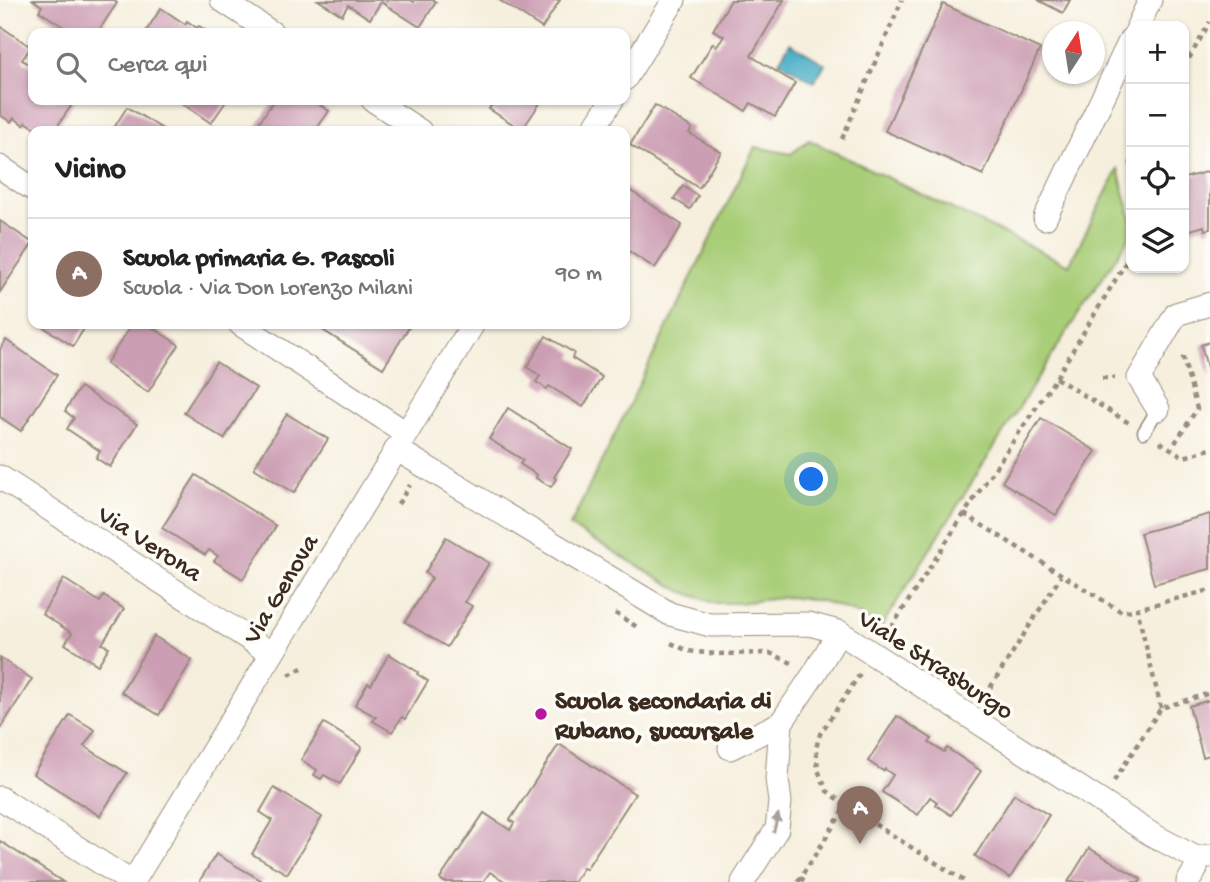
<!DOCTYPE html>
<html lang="it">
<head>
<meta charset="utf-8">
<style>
  :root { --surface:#fff; --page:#f6f6f6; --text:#222; --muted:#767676; --line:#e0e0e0; --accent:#7c3aed }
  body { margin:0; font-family:"Gochi Hand",sans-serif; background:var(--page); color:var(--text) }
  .controls { position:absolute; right:21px; top:21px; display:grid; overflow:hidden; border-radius:14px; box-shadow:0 2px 5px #0004 }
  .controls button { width:63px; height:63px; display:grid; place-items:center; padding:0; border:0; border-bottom:2px solid var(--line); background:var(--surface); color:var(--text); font:35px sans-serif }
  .compass { position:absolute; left:1042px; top:21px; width:63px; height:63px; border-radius:50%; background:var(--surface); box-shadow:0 2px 5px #0004; rotate:12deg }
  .you { position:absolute; left:812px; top:480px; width:24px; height:24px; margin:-18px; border:5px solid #fff; border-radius:50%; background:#1a73e8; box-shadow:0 0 0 10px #1a73e833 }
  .badge { display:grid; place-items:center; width:46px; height:46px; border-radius:50%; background:var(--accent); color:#fff; font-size:23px; font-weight:700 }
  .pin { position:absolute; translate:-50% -58px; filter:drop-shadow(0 2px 4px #0008) }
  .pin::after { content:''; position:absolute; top:37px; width:24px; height:21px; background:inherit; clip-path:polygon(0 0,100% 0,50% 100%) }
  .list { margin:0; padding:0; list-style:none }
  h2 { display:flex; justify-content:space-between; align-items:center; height:91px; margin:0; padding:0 28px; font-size:30px }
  h2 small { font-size:23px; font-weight:400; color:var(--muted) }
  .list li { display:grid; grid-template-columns:46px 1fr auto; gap:21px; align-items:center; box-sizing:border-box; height:112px; padding:0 28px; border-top:2px solid var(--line) }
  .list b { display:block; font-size:26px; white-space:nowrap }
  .list p { margin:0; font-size:23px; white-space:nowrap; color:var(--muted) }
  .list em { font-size:23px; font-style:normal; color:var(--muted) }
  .icon { flex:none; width:38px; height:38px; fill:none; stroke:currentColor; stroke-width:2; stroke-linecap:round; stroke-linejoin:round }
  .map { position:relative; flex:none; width:1210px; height:882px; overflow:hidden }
  .search { position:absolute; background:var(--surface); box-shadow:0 2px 5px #0004; left:28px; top:28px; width:602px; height:77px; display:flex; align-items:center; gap:18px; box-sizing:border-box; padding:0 24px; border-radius:14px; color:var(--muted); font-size:26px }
  .panel { position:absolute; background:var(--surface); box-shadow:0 2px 5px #0004; left:28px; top:126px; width:602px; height:203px; border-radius:14px }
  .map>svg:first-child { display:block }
</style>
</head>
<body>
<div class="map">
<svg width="1210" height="882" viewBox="0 0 1210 882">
  <rect width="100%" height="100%" fill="#fdfcf7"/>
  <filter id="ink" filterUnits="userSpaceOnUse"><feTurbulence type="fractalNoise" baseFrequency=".0143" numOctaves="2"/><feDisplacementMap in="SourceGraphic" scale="14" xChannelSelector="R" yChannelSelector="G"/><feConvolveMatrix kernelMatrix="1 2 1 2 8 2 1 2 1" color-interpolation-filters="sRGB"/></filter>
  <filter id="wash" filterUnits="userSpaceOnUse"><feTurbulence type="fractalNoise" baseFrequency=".00686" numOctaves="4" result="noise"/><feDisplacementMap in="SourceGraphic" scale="28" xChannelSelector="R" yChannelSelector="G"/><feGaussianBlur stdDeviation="1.57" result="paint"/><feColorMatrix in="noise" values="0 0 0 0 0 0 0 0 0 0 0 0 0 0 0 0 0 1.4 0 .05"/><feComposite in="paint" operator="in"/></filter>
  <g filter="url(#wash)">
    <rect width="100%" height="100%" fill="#f6efdd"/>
    <polygon fill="#a9ce78" stroke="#727c4b" stroke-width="2" points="809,140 1069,265 1118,169 1131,218 1131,235 1068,330 881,627 854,612 822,601 788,597 739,603 714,603 681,591 570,526 755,147 791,154"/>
    <polygon fill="#47aec6" stroke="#416c72" stroke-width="2" points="790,43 825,64 814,82 779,61"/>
    <g id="blocks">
      <g fill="#cc9eb3">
        <polygon points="33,0 113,0 117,3 97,33 73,33 39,11 42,6"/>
        <polygon points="318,0 411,0 414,2 415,0 433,0 436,2 420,27 381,2 370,19 348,5 342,15"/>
        <polygon points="499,0 560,0 542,28"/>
        <polygon points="731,0 784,0 751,56 795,83 775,117 751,103 746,111 691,78 713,43 717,46 724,36 713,30"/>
        <polygon points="1038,0 1070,0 1063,13"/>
        <polygon points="943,4 1040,49 983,175 885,131"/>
        <polygon points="161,8 185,24 187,21 197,28 199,26 210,33 145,33"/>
        <polygon points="0,26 31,47 22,60 33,67 33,100 75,100 54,131 39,131 26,122 24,125 14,118 11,122 0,115"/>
        <polygon points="177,100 227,100 211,123"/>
        <polygon points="270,100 312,100 329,111 315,131 262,131 256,127 273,102"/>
        <polygon points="495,100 542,100 522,130 489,109"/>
        <polygon points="655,105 692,128 689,133 721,152 699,188 630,145"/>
        <polygon points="127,107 166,131 112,131"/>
        <polygon points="1210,171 1210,229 1205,230 1204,226 1184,232 1184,178"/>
        <polygon points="683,186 698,196 690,209 674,199"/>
        <polygon points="625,187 682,225 655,268 625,249"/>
        <polygon points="0,221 33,243 0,292"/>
        <polygon points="39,324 87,324 73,346"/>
        <polygon points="132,324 147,324 179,345 148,392 106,364"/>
        <polygon points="313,324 411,324 383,368"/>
        <polygon points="546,336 574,353 572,358 602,377 583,407 549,386 547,389 536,382 540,376 527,367"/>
        <polygon points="6,340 57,375 21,431 0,417 0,349"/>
        <polygon points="1210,342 1210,375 1209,375 1201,345"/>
        <polygon points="216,362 256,388 224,439 184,413"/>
        <polygon points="80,387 137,424 110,467 96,458 100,451 67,429 74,418 65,411"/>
        <polygon points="508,408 572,449 554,477 556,479 551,487 536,478 537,475 520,464 523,460 489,439"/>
        <polygon points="287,414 328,439 294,493 254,468"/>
        <polygon points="1041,418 1096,451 1056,515 1002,482"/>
        <polygon points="196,475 276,526 243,579 214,561 218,556 209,550 205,555 162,528"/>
        <polygon points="1210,514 1210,569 1154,584 1140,533"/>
        <polygon points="446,537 489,563 465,602 472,606 447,647 405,622 432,578 425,573"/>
        <polygon points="64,579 100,602 104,596 124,609 102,644 109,647 98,665 65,644 72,633 42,614"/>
        <polygon points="154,636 192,660 159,715 121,692"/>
        <polygon points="389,654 418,672 417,674 428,681 405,719 402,717 392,732 373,721 376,717 355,705 368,683 371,685"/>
        <polygon points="0,658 32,679 0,729"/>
        <polygon points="1210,700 1210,755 1203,757 1189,706"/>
        <polygon points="70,715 95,730 84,746 127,773 100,816 33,774"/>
        <polygon points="897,716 932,739 929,743 944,752 947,748 981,771 951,815 936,805 937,802 930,797 918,815 882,792 893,775 885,769 883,771 868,761"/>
        <polygon points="324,723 362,747 340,784 324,775 321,779 314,775 317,770 301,760"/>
        <polygon points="559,744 635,794 586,869 583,868 574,882 506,882 490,872 483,882 444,882 440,879 484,813 510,830 514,823 510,820"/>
        <polygon points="274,788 322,817 287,874 252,854 272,820 260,812"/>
        <polygon points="1014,794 1049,815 1010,878 975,856"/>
        <polygon points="0,841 63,882 0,882"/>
        <polygon points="1089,848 1141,879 1140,882 1068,882"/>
        <polygon points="216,854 264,882 199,882"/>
      </g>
    </g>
  </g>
  <g filter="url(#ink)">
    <use href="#blocks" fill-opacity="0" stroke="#988c7e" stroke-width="2"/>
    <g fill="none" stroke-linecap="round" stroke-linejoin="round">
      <g stroke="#988c7e" stroke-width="15">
        <polyline id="lane" points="1144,432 1158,409"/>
      </g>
      <g stroke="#988c7e" stroke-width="25">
        <g id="street">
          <polyline points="222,0 272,33"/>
          <polyline points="1138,26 1150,0"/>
          <polyline points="625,79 674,0"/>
          <polyline points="373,100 420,131"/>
          <polyline points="592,131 612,100"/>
          <polyline points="0,167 33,189"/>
          <polyline points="1045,218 1131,39"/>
          <polyline points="240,324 406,433"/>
          <polyline points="1158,409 1139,378 1176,314 1210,304"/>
          <polyline points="396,449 670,614 710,625 809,624 839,632 1151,834 1196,858 1210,856"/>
          <polyline points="0,477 272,654"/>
          <polyline points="730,748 781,723"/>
          <polyline points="0,798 131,882"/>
          <polyline points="133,882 473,324"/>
          <polyline points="743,882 777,829 780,802 777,779 781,723 814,674 839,632"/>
          <polyline points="1188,882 1196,869 1196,858"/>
        </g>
      </g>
      <g stroke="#988c7e" stroke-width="4.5" stroke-dasharray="5 5" stroke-linecap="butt">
        <polyline points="1184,67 1210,22"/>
        <polyline points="842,139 902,0"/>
        <polyline points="1131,161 1131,177"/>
        <polyline points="1056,378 1129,423"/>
        <polyline points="1102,378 1115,378"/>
        <polyline points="1160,442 1184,457 1210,449"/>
        <polyline points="1175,443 1197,409 1182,354"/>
        <polyline points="398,504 410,485"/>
        <polyline points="964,514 1122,612 1137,609"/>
        <polyline points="615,613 637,627"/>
        <polyline points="886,636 964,514 1056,378 1131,254"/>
        <polyline points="671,643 688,651 717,654 770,653 794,664"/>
        <polyline points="860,674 820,734 816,748 818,770 827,791 846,806 966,882"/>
        <polyline points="289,675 302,668"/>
        <polyline points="985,696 1061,576"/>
        <polyline points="1161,708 1137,609 1210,590"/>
        <polyline points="1114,781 1161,708 1210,693"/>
        <polyline points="800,878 808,882"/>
        <polyline points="798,882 846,806"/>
      </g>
      <use href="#lane" stroke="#fff" stroke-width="12"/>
      <use href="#street" stroke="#fff" stroke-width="23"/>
    </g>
    <defs><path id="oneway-solid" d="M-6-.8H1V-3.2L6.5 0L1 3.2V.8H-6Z" transform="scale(1.75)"/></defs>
    <use fill="#a79f9a" href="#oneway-solid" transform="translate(776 823) rotate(-76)"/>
  </g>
  <circle fill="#b5179e" stroke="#fdfcf7" stroke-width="2.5" cx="541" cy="714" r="7"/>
  <g text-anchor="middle" stroke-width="7" stroke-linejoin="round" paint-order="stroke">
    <g font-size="26" fill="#3b2a1e" stroke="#fdfcf7">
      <text transform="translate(151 542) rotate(33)" y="9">Via Verona</text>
      <text transform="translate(279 588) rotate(-59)" y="9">Via Genova</text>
      <text transform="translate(937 663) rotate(33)" y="9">Viale Strasburgo</text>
    </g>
    <g font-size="26" font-weight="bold" fill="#3b2a1e" stroke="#fdfcf7" text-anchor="start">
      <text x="555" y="708">Scuola secondaria di<tspan x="555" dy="30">Rubano, succursale</tspan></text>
    </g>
  </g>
</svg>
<div class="controls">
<button>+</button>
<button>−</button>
<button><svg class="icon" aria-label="locate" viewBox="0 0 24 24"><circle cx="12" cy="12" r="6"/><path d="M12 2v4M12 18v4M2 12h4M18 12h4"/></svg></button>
<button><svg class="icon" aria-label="layers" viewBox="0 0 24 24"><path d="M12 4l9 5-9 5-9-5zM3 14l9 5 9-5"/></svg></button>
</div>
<svg class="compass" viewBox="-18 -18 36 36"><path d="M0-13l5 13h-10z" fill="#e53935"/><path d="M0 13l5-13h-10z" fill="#767676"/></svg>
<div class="you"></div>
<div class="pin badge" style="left:860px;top:844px;background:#8d6e63">A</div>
<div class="search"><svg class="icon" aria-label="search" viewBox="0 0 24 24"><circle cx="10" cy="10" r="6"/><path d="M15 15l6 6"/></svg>Cerca qui</div>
<section class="panel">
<h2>Vicino<small></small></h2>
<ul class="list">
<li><span class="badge" style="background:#8d6e63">A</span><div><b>Scuola primaria G. Pascoli</b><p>Scuola · Via Don Lorenzo Milani</p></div><em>90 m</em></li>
</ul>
</section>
</div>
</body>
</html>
